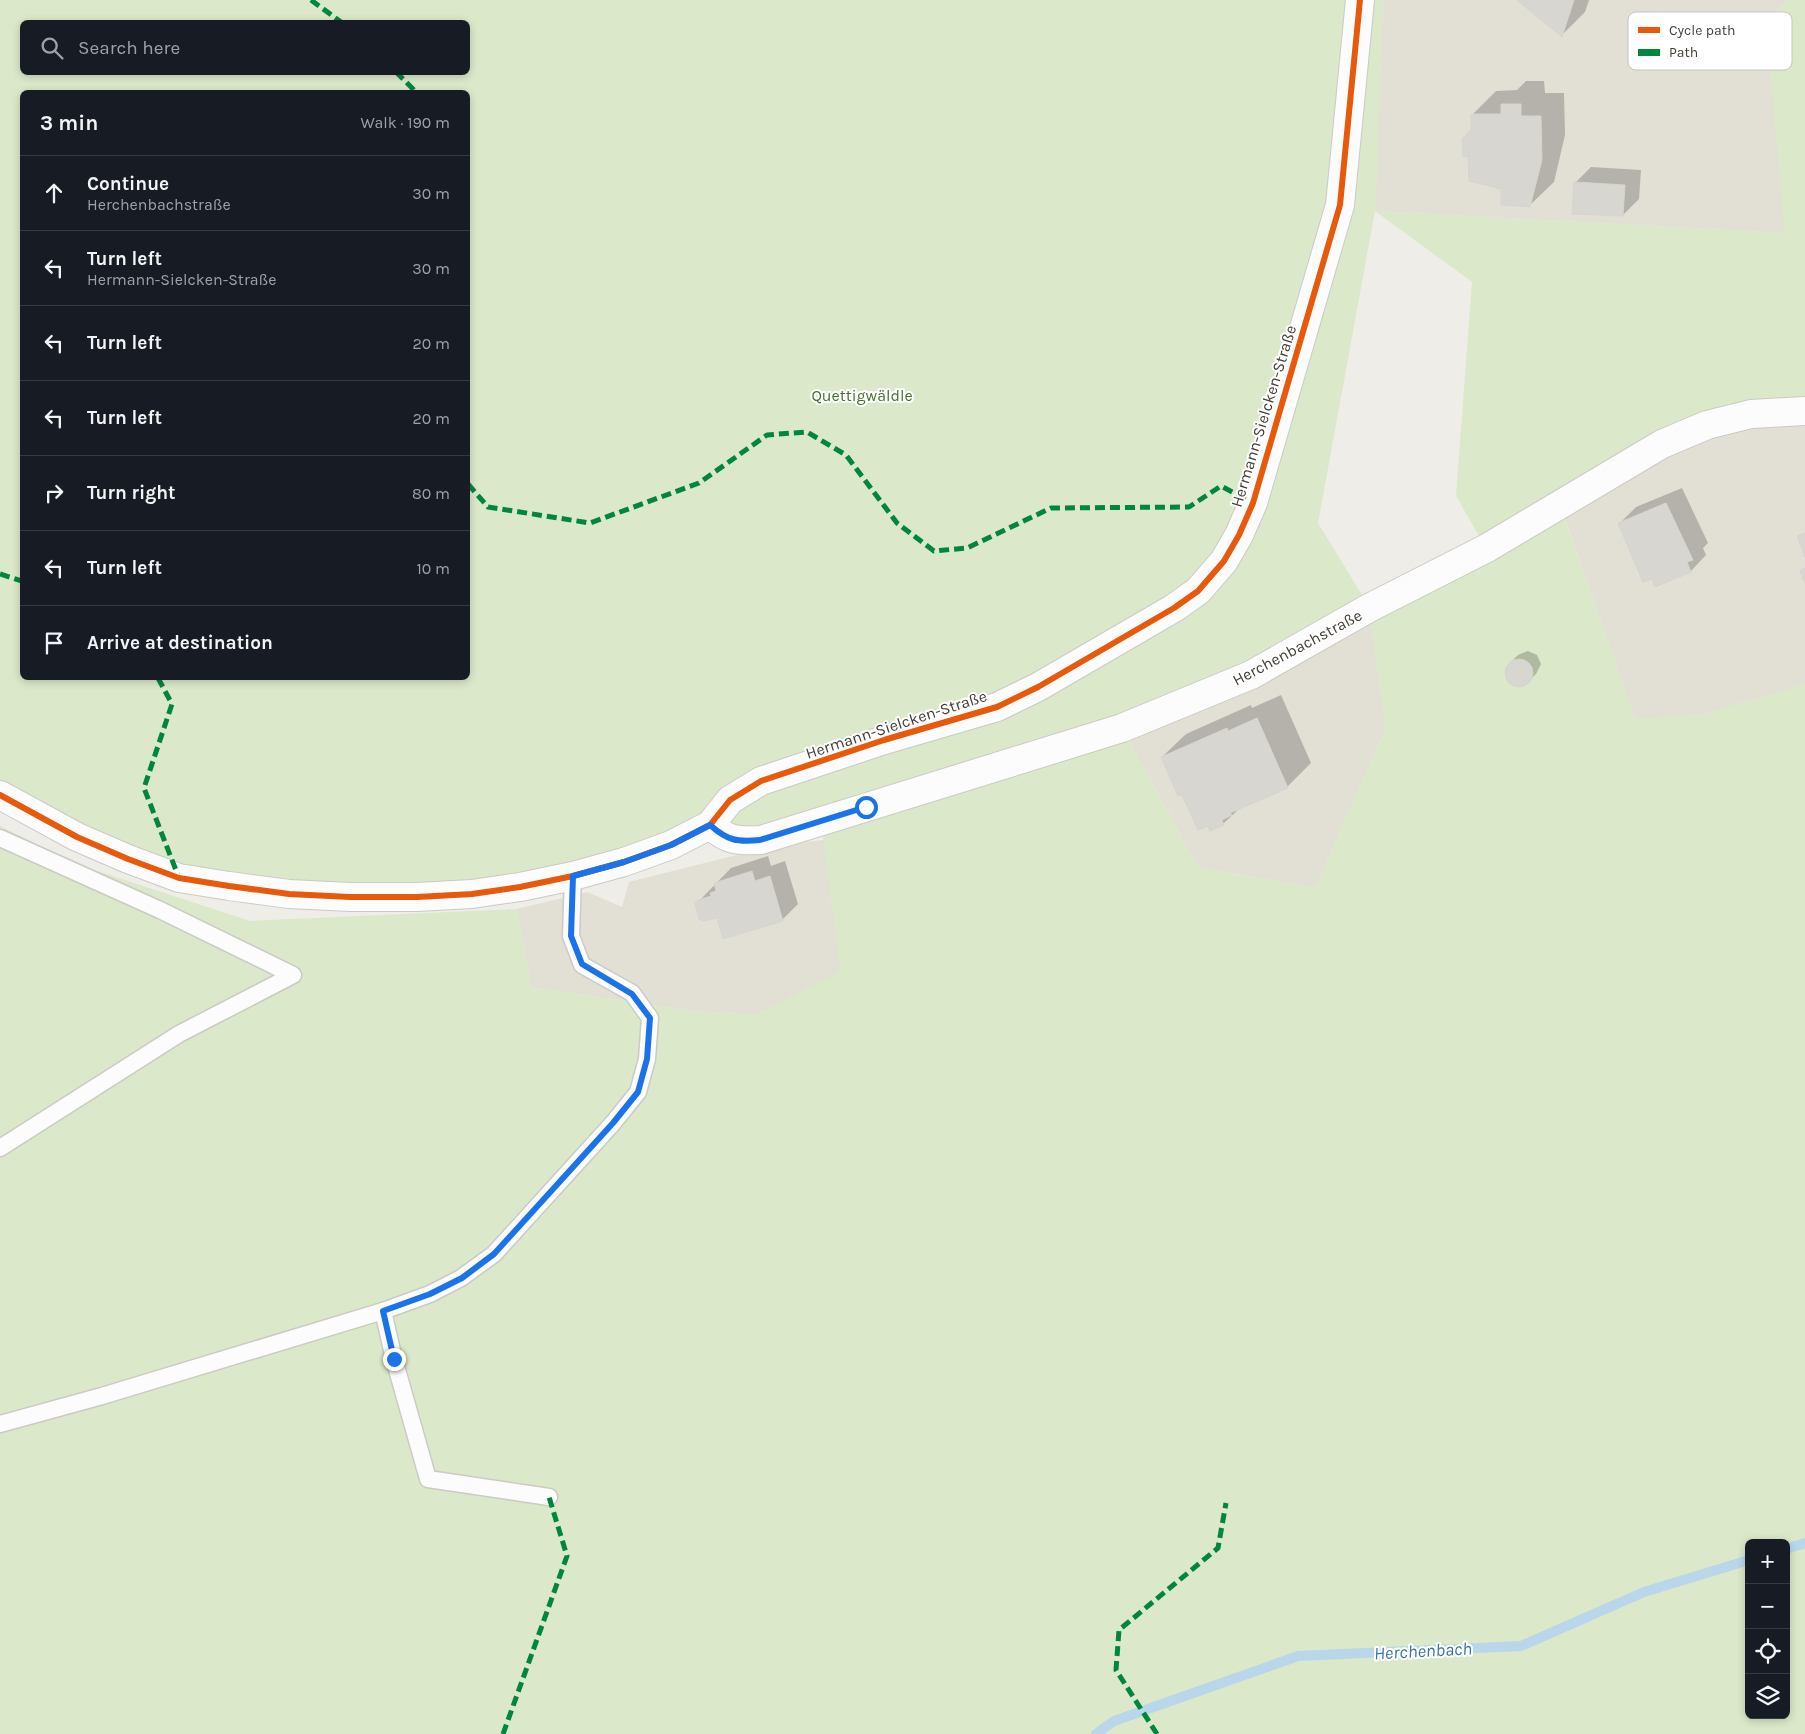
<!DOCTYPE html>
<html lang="en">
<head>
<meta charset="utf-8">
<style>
  :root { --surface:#171b24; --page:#20242c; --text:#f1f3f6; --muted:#9ea1a6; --line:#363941 }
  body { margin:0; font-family:Karla,sans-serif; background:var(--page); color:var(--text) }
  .controls { position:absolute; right:15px; bottom:15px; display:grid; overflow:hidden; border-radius:8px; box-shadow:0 2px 8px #0003 }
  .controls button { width:45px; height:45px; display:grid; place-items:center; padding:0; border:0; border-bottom:1px solid var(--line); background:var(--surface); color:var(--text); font:25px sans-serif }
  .stop { position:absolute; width:15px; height:15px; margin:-11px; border:4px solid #1a73e8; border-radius:50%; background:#fff }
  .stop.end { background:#1a73e8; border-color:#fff; box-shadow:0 1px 5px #0008 }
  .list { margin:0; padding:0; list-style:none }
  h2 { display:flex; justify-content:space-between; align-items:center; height:65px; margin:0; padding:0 20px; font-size:21px }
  h2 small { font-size:16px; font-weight:400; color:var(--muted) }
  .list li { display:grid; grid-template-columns:32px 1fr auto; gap:15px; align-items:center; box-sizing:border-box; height:75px; padding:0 20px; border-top:1px solid var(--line) }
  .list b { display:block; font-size:19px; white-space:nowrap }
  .list p { margin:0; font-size:16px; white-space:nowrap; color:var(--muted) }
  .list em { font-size:16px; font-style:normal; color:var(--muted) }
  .icon { flex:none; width:28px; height:28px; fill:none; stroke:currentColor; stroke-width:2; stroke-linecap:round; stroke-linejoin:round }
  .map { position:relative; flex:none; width:1805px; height:1734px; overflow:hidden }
  .search { position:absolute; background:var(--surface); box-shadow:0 2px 8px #0003; left:20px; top:20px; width:450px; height:55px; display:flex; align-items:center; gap:12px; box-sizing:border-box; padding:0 18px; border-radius:8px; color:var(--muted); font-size:19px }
  .panel { position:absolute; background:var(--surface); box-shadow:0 2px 8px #0003; left:20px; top:90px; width:450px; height:590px; border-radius:8px }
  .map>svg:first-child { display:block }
</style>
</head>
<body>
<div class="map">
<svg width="1805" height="1734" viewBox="0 0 1805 1734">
  <rect width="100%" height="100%" fill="#eeede8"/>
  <g fill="#e2dfd5">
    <polygon points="1383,0 1786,0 1767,27 1785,233 1375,211"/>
    <polygon points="1805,411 1805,685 1700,715 1635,719 1560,504 1662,444"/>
    <polygon points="1369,608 1386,728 1315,888 1198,867 1122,728"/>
    <polygon points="824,840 841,971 756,1015 692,1011 531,987 517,909 587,892 622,907 629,882 777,845"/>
  </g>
  <path fill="#dbe8c9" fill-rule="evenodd" d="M0,0H1383L1376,211L1784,233L1767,27L1786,0H1805V411L1751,414L1560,505L1635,718L1700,715L1805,685V1734H0V826L79,865L250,921L517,909L531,987L692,1011L756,1015L840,971L821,822L722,836L520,887L229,886L0,795ZM22,22H468V72H22ZM22,92H468V678H22ZM1375,211L1472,282L1456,496L1486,548L1370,608L1318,523ZM1369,608L1386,728L1315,888L1198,867L1122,728ZM1749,1543H1786V1715H1749Z"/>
  <g fill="#0003">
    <polygon points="1519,0 1589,0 1585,12 1562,35"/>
    <polygon points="1526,81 1544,81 1545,93 1564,93 1565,135 1554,182 1530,205 1502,188 1472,130 1472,115 1496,91 1517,90"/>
    <polygon points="1591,167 1641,170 1639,199 1623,215 1575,183"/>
    <polygon points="1682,488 1708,543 1703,548 1706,555 1691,571 1656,585 1620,523 1636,507"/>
    <polygon points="1528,651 1537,655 1541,664 1536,674 1528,682 1519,686 1509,681 1506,673 1510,663 1518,655"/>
    <polygon points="1281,695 1311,763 1287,787 1240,808 1223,824 1209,825 1183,793 1162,757 1186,734 1251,705 1252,708"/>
    <polygon points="768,856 771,866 785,861 798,904 782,920 717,916 699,901 731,868"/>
  </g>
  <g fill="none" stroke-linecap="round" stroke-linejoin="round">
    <g stroke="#bad6ea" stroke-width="10">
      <polyline points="1786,1549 1805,1543"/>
      <polyline points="1096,1734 1114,1721 1298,1656 1521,1646 1644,1592 1749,1560"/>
    </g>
  </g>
  <g fill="#d8d6d0" stroke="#d6d4ce">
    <polygon points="1517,0 1574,0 1562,37"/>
    <polygon points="1501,104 1521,104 1521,116 1541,116 1542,160 1530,207 1501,205 1501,189 1469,181 1468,156 1463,157 1462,139 1471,130 1471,114 1501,114"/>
    <polygon points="1574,182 1625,185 1623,216 1572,214"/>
    <polygon points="1666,503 1693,560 1687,562 1691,572 1655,587 1652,579 1643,582 1618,523"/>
    <polygon points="1805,533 1805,557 1797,536"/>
    <polygon points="1805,568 1805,582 1804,582 1800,570"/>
    <circle cx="1519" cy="673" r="14"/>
    <polygon points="1257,718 1288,788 1230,813 1232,815 1222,820 1224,825 1210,831 1208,826 1198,830 1182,795 1178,796 1161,757 1227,728 1228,731"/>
    <polygon points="752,871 755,881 770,876 783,921 723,939 717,918 704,921 699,919 695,904 698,900 711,896 710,893 716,891 714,883"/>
  </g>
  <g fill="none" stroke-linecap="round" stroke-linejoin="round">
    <g stroke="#cccac5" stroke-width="19">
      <g id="lane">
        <polyline points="0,838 160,910 293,975 179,1034 0,1148"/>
        <polyline points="383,1311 430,1294 461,1278 494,1254 613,1123 638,1092 647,1059 650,1018 632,993 582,965 571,936 573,876"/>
        <polyline points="0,1424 102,1396 383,1311 394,1359 428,1479 549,1497"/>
      </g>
    </g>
    <g stroke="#cccac5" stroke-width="30">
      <g id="street">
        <polyline points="0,795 77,837 128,859 179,878 229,886 289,894 350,897 417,897 472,894 520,887 573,876 624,862 671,845 710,825 730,800 761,781 884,740 997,707 1038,687 1174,608 1198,591 1224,561 1239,535 1253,503 1340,205 1360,0"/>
        <path d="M710,825C728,841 737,841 761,840L1122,728L1251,675L1369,608L1487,548L1662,444L1707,425L1751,414L1805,411"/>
      </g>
    </g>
    <use href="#lane" stroke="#fcfcfc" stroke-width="16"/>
    <use href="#street" stroke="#fcfcfc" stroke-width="28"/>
    <g stroke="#00873e" stroke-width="5" stroke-dasharray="10 5" stroke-linecap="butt">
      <polyline points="311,0 341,22"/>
      <polyline points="396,72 413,89 415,92"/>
      <polyline points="468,484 488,507 590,523 699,483 767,435 807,432 846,455 897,523 934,551 967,548 1051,508 1189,507 1221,486 1253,503"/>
      <polyline points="0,574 22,581"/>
      <polyline points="158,678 172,704 144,788 179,878"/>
      <polyline points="503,1734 567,1556 549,1497"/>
      <polyline points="1157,1734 1116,1670 1119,1630 1218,1548 1226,1503"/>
    </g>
    <g stroke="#fff" stroke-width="9">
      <polyline id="cycleway" points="0,795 77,837 128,859 179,878 229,886 289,894 350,897 417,897 472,894 520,887 573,876 624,862 671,845 710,825 730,800 761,781 884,740 997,707 1038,687 1174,608 1198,591 1224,561 1239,535 1253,503 1340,205 1360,0"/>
    </g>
    <use href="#cycleway" stroke="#e8590c" stroke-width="6"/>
  </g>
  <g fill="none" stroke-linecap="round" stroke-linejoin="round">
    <path stroke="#1a73e8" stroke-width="6" d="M394,1359L383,1311L430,1294L462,1278L494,1254L613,1123L638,1092L647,1059L650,1018L632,994L582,964L571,936L573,876L624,862L671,845L710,825C728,841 737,842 760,840L866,807"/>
  </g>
  <g text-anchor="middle" stroke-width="4" stroke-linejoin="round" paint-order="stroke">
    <g font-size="16" fill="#44712d" stroke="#fff">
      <text x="862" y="401">Quettigwäldle</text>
    </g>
    <g font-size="16" fill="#433e35" stroke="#fff">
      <text transform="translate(1263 416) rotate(-73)" y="6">Hermann-Sielcken-Straße</text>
      <text transform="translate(1297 647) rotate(-28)" y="6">Herchenbachstraße</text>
      <text transform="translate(896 724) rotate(-18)" y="6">Hermann-Sielcken-Straße</text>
    </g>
    <g font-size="18" font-style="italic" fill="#3674a7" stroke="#fff">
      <text transform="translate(1423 1651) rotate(-3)" y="6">Herchenbach</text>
    </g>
  </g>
  <rect x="1628" y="12" width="164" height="58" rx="8" fill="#fff" stroke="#c7c5c2" stroke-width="1"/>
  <rect x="1638" y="27" width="22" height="6" fill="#e8590c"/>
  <rect x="1638" y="49" width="22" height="7" fill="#00873e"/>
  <g font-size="14" fill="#433e35">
    <text x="1669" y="35">Cycle path</text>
    <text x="1669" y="57">Path</text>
  </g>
</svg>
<div class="controls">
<button>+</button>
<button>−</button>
<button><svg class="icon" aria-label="locate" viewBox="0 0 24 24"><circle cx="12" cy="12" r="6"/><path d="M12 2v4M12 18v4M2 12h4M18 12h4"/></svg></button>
<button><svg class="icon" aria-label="layers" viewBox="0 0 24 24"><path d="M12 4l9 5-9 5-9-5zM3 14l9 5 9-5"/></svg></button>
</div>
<div class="stop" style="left:866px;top:807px"></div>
<div class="stop end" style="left:394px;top:1359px"></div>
<div class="search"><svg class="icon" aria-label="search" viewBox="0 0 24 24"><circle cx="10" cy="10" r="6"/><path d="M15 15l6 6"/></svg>Search here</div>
<section class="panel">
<h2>3 min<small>Walk · 190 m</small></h2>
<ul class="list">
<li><svg class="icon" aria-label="ahead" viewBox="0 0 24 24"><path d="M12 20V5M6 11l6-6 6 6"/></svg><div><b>Continue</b><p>Herchenbachstraße</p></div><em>30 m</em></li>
<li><svg class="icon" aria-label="left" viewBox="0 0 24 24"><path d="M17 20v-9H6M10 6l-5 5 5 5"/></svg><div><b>Turn left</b><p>Hermann-Sielcken-Straße</p></div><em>30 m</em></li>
<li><svg class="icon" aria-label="left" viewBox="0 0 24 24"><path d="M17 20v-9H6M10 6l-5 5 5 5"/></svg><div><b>Turn left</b></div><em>20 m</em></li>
<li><svg class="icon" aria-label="left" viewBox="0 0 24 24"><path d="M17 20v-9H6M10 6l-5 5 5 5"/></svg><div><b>Turn left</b></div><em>20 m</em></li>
<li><svg class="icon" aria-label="right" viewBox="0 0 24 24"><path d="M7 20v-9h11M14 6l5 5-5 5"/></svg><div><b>Turn right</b></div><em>80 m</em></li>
<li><svg class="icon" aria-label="left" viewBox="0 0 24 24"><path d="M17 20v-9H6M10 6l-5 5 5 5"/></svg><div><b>Turn left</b></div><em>10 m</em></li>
<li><svg class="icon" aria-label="arrive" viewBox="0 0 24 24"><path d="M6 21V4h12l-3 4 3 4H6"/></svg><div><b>Arrive at destination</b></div></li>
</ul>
</section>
</div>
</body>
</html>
